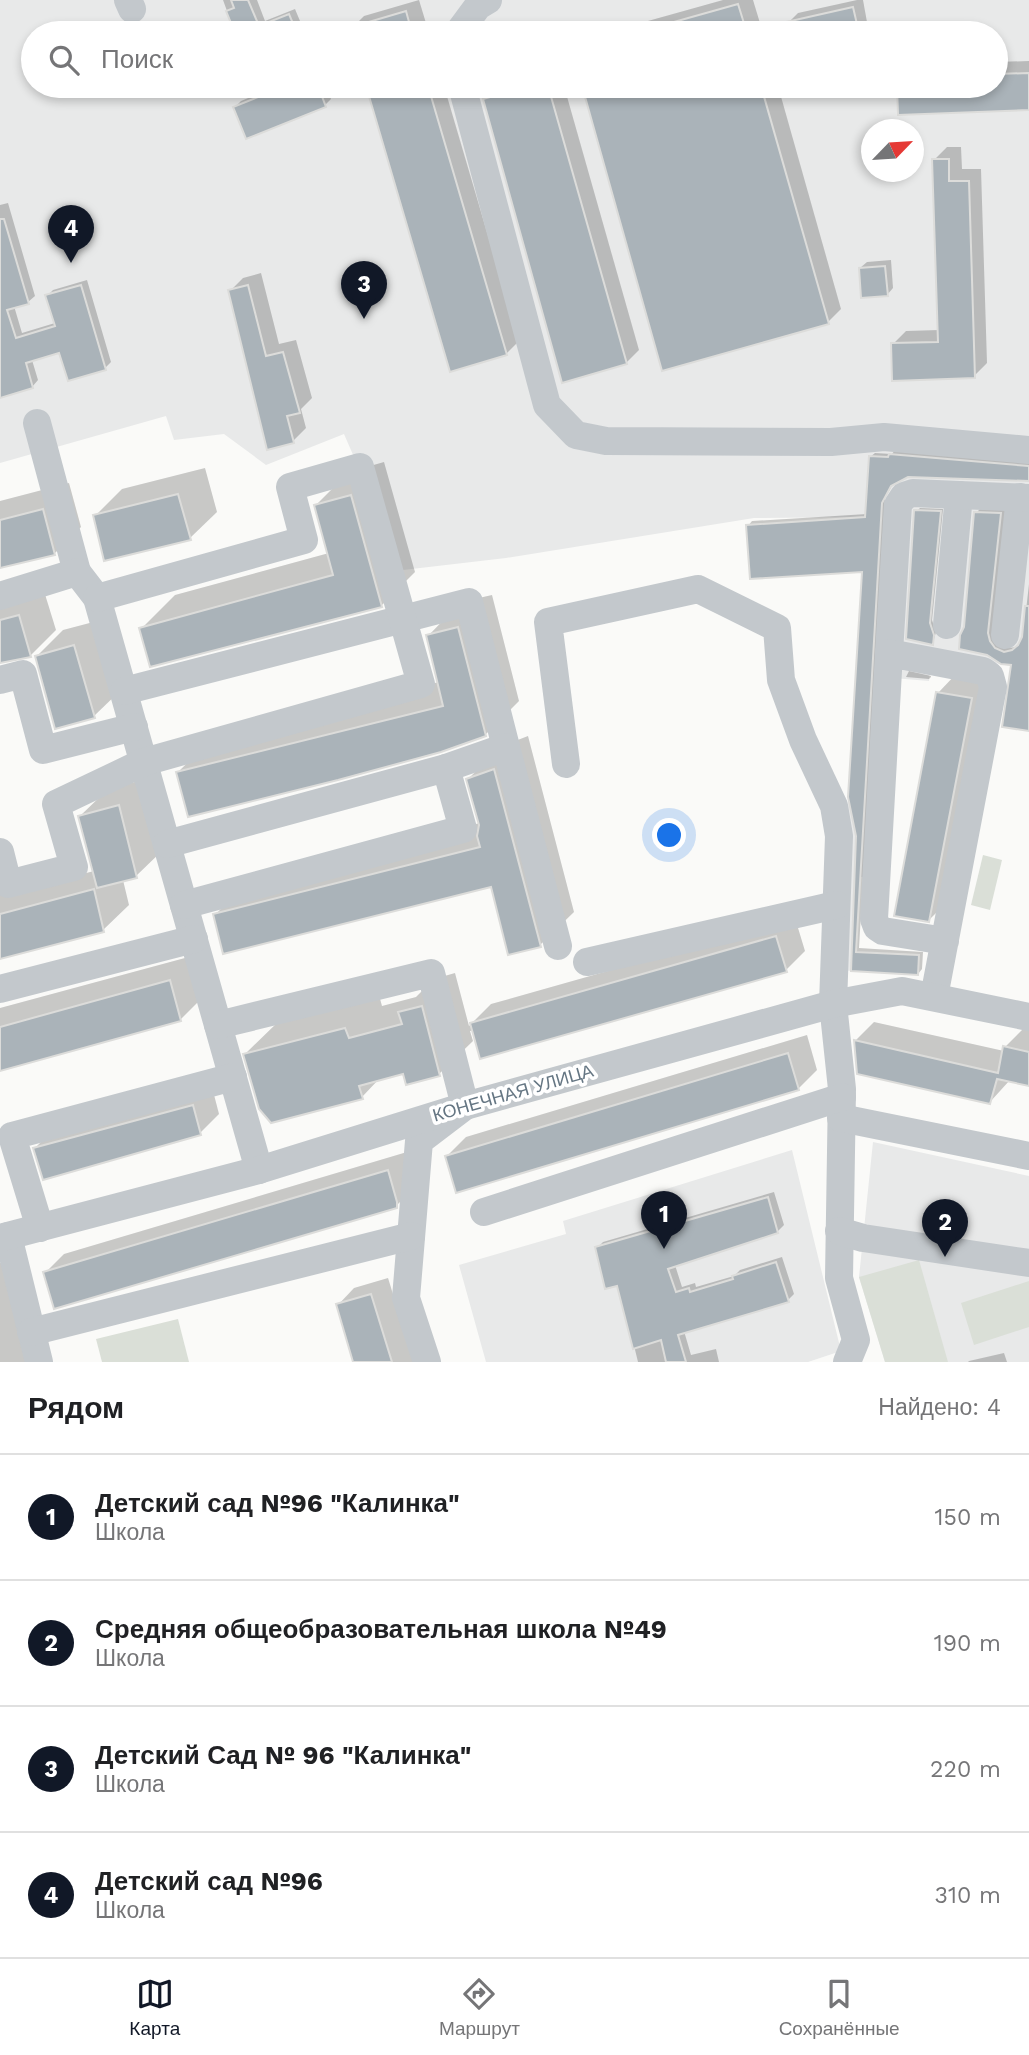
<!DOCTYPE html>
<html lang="ru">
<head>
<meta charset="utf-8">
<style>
  :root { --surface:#fff; --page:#f2f2f2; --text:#202124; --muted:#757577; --line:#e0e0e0; --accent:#111827 }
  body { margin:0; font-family:"Work Sans",sans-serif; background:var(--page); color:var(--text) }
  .compass { position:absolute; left:861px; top:119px; width:63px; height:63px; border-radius:50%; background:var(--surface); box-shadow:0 4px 10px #0003; rotate:65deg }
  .you { position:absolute; left:670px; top:836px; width:24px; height:24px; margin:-18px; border:5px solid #fff; border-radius:50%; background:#1a73e8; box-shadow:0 0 0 10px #1a73e833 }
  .badge { display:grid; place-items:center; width:46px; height:46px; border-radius:50%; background:var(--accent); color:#fff; font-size:23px; font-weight:700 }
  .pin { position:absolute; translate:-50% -58px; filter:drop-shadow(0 2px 4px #0008) }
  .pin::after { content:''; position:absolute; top:37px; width:24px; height:21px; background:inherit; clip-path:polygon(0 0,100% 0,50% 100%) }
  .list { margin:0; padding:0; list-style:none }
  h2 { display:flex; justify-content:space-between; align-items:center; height:91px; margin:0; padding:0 28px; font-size:30px }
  h2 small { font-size:23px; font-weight:400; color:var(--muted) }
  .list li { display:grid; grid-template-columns:46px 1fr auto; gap:21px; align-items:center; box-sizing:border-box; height:126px; padding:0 28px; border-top:2px solid var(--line) }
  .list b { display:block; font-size:26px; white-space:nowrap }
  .list p { margin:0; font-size:23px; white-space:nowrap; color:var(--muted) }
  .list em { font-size:23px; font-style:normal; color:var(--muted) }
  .icon { flex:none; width:38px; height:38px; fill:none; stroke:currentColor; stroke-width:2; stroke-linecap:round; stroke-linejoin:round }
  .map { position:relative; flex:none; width:1029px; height:1362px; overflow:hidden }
  .search { position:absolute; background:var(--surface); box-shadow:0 4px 10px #0003; left:21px; right:21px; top:21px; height:77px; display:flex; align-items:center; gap:18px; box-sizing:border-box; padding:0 24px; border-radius:38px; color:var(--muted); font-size:26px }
  .sheet { height:595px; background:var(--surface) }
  nav { display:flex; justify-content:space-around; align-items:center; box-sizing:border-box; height:98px; border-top:2px solid var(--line); background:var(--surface); font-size:19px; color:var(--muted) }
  nav a { display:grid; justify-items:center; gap:4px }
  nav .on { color:var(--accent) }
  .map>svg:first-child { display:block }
</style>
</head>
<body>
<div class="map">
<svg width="1029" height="1362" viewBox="0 0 1029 1362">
  <rect width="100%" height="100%" fill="#fafaf8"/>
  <g fill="#e8e9e9" fill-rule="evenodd">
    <path d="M0,0H1029V731L1002,727L1011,666L932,651L929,681L881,677L869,877H860L856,951L919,955L918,975L838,970L865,517L754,518L506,558L403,570L344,434L266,465L224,434L174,440L166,416L0,463ZM33,33H996V86H33ZM872,130H914V172H872Z"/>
    <polygon points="873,1142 1029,1176 1029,1362 885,1362 859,1277"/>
    <polygon points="792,1150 841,1351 808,1362 486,1362 459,1265 566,1234 563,1221"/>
  </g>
  <g fill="#dadfd7">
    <polygon points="983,855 1002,860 990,910 971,905"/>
    <polygon points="919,1260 948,1362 885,1362 859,1277"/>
    <polygon points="1029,1281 1029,1327 974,1345 961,1303"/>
    <polygon points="178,1319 189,1362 102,1362 96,1339"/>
  </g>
  <g fill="#0003">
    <polygon points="223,0 257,0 265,21 295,9 305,33 235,33"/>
    <polygon points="419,0 429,33 352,33 351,29 364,16"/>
    <polygon points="723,0 753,0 763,33 605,33"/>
    <polygon points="857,0 863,0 869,33 790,33 788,23 798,13"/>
    <polygon points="1029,61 1029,108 900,113 899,86 996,86 996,62"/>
    <polygon points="257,86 326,86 331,99 325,105 247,137 235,107 241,101 260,93"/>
    <polygon points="368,86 444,86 519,341 506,354 451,370"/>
    <polygon points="564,86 639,350 626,363 485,100 501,86"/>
    <polygon points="583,86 778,86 841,309 828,322 663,368"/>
    <polygon points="947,147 961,147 962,169 981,169 987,363 974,376 893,344 906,331 939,330 934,160"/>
    <polygon points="8,203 35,296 28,302 14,306 22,333 55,323 47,296 53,290 87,280 111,362 105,368 61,351 32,360 38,380 32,387 0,396 0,205"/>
    <polygon points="891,260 893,288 887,295 860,268 867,262"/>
    <polygon points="261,273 279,344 296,340 312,398 301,409 306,428 293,441 230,291 243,278"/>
    <polygon points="895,450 1029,463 1029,480 914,475 894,482 885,498 859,948 923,952 922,969 918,974 853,970 864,570 748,526 752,521 867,514 870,457 875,453 892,454"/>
    <polygon points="384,462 415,572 381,606 141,629 175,595 329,553 316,505 349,472"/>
    <polygon points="205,468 217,512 190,538 95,516 122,489"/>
    <polygon points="69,483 81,527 54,554 0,566 0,501"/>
    <polygon points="920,508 943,509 932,620 936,632 933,643 908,638 917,511"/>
    <polygon points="980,509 1005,510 1008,648 1017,647 1023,637 1029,584 1029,730 1013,663 965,627 976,513"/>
    <polygon points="44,591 56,630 30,656 0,661 0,603"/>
    <polygon points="492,595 519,701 485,735 178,772 212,739 439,682 428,636 461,602"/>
    <polygon points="101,620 121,690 94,716 36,657 63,630"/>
    <polygon points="909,671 931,676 931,677 929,679 906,677"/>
    <polygon points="957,673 990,680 948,901 929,920 938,693"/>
    <polygon points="528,736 574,912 540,945 492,885 215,915 248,881 480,823 468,779 502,746"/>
    <polygon points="145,779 163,850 136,876 123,880 129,905 103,930 0,957 0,845 13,892 94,871 80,816 107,790"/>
    <polygon points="795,918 805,951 786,970 470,1031 473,1041 439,1074 405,1072 380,1078 362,1097 245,1054 279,1021 379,995 382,1006 416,997 434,979 455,973 469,1026 491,1004"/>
    <polygon points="196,955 207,993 180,1020 0,1069 0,1008"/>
    <polygon points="874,1022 1004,1051 1005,1047 1024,1028 1029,1029 1029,1084 1010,1080 990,1102 855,1041"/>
    <polygon points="807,1035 817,1070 798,1089 447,1156 466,1137"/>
    <polygon points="212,1087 219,1114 200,1133 35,1148 54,1129"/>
    <polygon points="407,1152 415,1187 396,1206 45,1273 64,1254"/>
    <polygon points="774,1192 784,1225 777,1232 675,1265 682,1287 695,1283 696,1287 734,1276 740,1270 782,1257 794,1294 788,1300 684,1331 691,1355 716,1349 719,1362 638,1362 619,1284 597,1248 603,1242"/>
    <polygon points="6,1261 33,1362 0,1362 0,1263"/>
    <polygon points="388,1278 414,1362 355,1362 338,1305 354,1288"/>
    <polygon points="1004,1353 1007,1362 968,1362 969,1361"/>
  </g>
  <g fill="#aab3b9" stroke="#dcdcda" stroke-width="2">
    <polygon points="231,0 248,0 259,26 289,14 297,33 235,33 226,11 234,8"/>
    <polygon points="738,4 747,33 650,33 649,29"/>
    <polygon points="853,7 859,33 765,33 764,27"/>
    <polygon points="406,11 412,33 346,33 345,29"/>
    <polygon points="1029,73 1029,110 898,115 897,86 996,86 996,74"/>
    <polygon points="265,86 318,86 326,107 246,139 233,107 268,93"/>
    <polygon points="366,86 428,86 507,355 450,372"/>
    <polygon points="529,86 548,86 627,364 562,383 483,99"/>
    <polygon points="582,86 761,86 829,324 662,371"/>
    <polygon points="932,159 949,159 949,181 969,181 975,378 892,381 891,343 938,342"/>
    <polygon points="0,219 4,219 29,304 7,310 16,338 55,326 45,295 81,285 106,370 68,381 59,353 26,363 33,388 0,398"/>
    <polygon points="885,266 888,296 861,298 859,268"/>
    <polygon points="248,285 266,356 283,352 300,413 287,416 294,443 267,450 228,290"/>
    <polygon points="889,454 1029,466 1029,481 908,477 891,486 882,503 856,952 919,955 918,975 851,971 856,836 848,797 862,572 750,579 746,525 865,517 869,456 888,457"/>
    <polygon points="178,494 191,540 104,561 93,515"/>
    <polygon points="351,495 382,607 150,667 139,628 333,575 314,505"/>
    <polygon points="43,509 55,555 0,568 0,520"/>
    <polygon points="914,510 941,511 930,623 934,635 933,645 906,639"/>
    <polygon points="974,512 1001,513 988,633 990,641 995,648 1004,652 1012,650 1018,645 1022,637 1025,606 1029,606 1029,731 1002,727 1011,665 1001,664 987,655 959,649 960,635 964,627"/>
    <polygon points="19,615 31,657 0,663 0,620"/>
    <polygon points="458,627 486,736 441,752 338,780 188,817 176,772 443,706 426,635"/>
    <polygon points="74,645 95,718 55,729 35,656"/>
    <polygon points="936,692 972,698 929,922 894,916"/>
    <polygon points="494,769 541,947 508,955 491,887 223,954 213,914 480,847 477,836 479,825 466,779"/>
    <polygon points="119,805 137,878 97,888 78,816"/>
    <polygon points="94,889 104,932 0,959 0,914"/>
    <polygon points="776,936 787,972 480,1059 470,1023"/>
    <polygon points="170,980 181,1021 0,1071 0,1027"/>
    <polygon points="422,1006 440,1076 406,1085 403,1074 359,1086 363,1099 271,1123 259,1109 243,1054 345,1028 349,1038 402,1024 398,1012"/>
    <polygon points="854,1040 998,1073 1003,1046 1029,1052 1029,1086 997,1079 990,1104 857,1074"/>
    <polygon points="788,1053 799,1090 456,1193 445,1156"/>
    <polygon points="193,1105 201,1135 43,1180 33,1148"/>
    <polygon points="388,1170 397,1202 397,1208 54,1309 43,1272"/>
    <polygon points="768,1197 778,1233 668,1269 676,1292 689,1288 690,1292 733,1279 732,1276 776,1262 789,1302 678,1335 686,1362 666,1362 661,1340 633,1349 617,1286 605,1289 595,1247"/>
    <polygon points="371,1294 392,1362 353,1362 336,1304"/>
  </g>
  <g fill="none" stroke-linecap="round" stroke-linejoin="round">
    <g stroke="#c3c8cc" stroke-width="28">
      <polyline points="128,0 132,9"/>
      <polyline points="458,33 478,6 488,0"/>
      <polyline points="462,86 547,405 576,435 606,441 831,442 884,437 1029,450"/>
      <polyline points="37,423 77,572"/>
      <polyline points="0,596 77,572 97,598 259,1170"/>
      <polyline points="947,625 959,495"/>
      <polyline points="1005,635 1020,497"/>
      <polyline points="889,653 898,505 904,496 913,493 1029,498"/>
      <polyline points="0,680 23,674 43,750 134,727"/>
      <polyline points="124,691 469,602 506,747"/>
      <polyline points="566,764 548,622 698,589 777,628 781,680 803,740 834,806 839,836 833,1004 842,1089 839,1278 856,1340 847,1362"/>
      <polyline points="446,768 506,747 558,946"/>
      <polyline points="167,844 446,768 463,829 184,905"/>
      <polyline points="0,852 8,884 74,867 56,804 144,762 421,684 360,467 290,487 304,540 97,598"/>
      <polyline points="587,962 836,905"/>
      <polyline points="0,989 194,939"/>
      <polyline points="934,997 993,687 990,676 983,671 889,653 874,919 877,927 883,931 945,941"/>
      <polyline points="218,1025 431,973 465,1106 419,1141 406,1298 427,1362"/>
      <polyline points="841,1118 1029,1156"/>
      <polyline points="484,1212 842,1097"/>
      <polyline points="40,1228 12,1136 233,1077"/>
      <polyline points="839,1231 863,1238 1029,1263"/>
      <polyline points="8,1236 39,1362"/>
      <polyline points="0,1238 259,1170 465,1106 833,1004 902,991 1029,1017"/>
      <polyline points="31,1332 411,1236"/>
    </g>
  </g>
  <g text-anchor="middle" stroke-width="7" stroke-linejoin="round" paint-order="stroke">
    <g font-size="18" fill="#657683" stroke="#fff">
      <text transform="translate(513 1093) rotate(-16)" y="6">КОНЕЧНАЯ УЛИЦА</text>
    </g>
  </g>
</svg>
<svg class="compass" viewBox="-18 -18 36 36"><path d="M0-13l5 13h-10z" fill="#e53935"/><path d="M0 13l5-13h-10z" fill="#757577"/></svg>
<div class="you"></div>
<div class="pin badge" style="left:664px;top:1249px">1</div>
<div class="pin badge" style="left:945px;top:1257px">2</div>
<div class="pin badge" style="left:364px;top:319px">3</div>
<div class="pin badge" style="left:71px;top:263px">4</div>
<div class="search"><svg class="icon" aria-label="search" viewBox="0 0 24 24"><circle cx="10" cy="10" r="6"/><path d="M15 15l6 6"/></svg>Поиск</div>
</div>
<section class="sheet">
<h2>Рядом<small>Найдено: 4</small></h2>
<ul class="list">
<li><span class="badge">1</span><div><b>Детский сад №96 &quot;Калинка&quot;</b><p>Школа</p></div><em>150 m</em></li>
<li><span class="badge">2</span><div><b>Средняя общеобразовательная школа №49</b><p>Школа</p></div><em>190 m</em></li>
<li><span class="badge">3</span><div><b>Детский Сад № 96 &quot;Калинка&quot;</b><p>Школа</p></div><em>220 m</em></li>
<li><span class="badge">4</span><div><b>Детский сад №96</b><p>Школа</p></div><em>310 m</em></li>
</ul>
</section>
<nav>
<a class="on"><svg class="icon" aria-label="map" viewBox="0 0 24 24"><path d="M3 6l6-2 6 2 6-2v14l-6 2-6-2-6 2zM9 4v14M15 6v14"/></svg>Карта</a>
<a><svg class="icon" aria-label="directions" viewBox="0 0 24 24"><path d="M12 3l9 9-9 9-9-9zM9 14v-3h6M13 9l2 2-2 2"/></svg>Маршрут</a>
<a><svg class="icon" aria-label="saved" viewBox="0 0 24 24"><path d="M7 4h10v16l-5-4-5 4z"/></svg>Сохранённые</a>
</nav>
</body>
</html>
